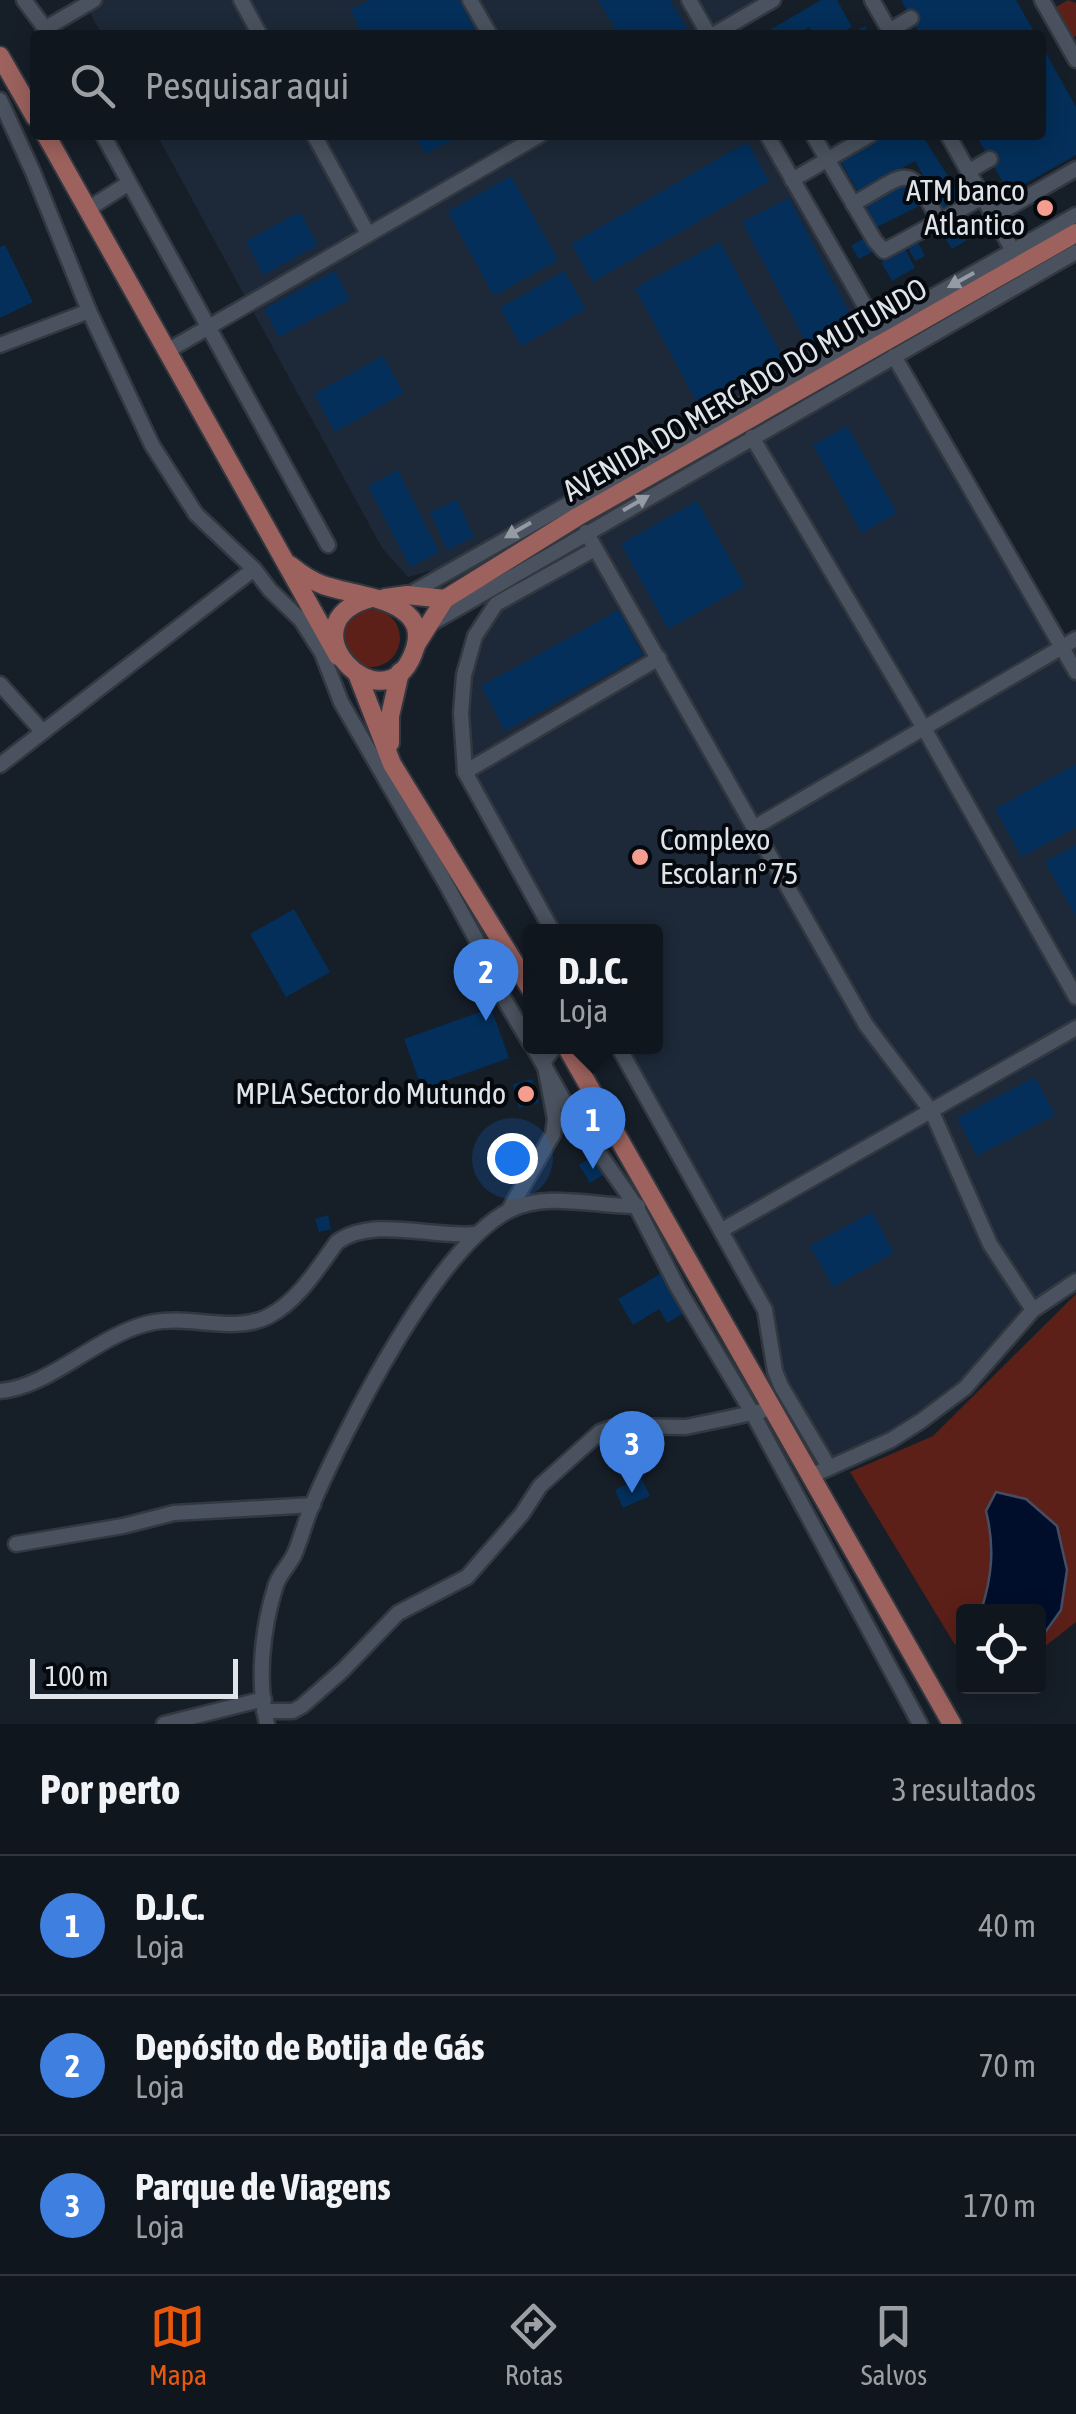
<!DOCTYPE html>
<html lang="pt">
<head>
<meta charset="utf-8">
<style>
  :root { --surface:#10161e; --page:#191f27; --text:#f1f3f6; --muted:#9c9fa4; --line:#30353c; --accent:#ea580c }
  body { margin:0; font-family:"Asap Condensed",sans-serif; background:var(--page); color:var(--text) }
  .controls { position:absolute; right:30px; bottom:30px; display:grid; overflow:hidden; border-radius:10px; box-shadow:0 5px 25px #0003 }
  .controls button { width:90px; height:90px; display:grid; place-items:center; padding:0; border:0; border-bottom:2px solid var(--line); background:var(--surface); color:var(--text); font:50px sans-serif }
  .scale { position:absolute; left:30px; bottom:25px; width:208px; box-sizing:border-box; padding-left:10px; border:5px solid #dee4ea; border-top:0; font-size:28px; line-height:35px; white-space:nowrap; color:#dee4ea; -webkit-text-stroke:8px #05080c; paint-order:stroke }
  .you { position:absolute; left:512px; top:1158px; width:35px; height:35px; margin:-25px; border:8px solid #fff; border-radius:50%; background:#1a73e8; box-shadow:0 0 0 15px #1a73e833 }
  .badge { display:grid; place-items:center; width:65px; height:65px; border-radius:50%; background:var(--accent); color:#fff; font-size:32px; font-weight:700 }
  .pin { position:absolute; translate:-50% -82px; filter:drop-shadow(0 2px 5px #0008) }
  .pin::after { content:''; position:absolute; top:52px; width:35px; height:30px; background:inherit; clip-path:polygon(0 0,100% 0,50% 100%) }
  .popup { position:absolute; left:523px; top:924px; width:140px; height:130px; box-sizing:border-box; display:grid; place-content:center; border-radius:10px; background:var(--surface); filter:drop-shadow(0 2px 8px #0005); font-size:32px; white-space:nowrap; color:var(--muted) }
  .popup b { font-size:38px; color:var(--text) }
  .popup::after { content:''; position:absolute; left:50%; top:100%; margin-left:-20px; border:20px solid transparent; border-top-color:var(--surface) }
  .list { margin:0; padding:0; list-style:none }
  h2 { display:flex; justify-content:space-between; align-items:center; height:130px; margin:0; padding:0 40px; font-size:42px }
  h2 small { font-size:32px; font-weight:400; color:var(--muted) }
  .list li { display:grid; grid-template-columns:65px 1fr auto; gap:30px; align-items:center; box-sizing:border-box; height:140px; padding:0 40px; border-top:2px solid var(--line) }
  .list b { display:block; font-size:38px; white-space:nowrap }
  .list p { margin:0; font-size:32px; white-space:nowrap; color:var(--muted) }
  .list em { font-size:32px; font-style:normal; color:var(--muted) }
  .icon { flex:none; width:55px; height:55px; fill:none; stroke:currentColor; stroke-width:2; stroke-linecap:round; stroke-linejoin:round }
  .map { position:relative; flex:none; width:1076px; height:1724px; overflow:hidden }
  .search { position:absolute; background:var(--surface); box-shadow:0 5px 25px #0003; left:30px; right:30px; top:30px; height:110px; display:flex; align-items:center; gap:25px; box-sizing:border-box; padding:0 35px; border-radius:10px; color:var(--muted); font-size:38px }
  .sheet { height:550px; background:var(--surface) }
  nav { display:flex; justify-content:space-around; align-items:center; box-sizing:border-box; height:140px; border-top:2px solid var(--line); background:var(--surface); font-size:28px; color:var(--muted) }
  nav a { display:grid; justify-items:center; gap:5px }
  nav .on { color:var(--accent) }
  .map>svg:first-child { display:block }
</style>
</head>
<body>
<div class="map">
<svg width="1076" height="1724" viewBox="0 0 1076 1724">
  <rect width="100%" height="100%" fill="#161e28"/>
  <g fill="#1d2938">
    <polygon points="83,0 773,0 713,35 102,35"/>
    <polygon points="157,135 767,135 877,327 436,569 408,577 382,548"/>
    <polygon points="894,356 1061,646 1076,639 1076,1281 1033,1310 965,1388 921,1421 829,1467 781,1386 769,1323 618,1047 656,1046 656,932 553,931 473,790 464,675 496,604 595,549 586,532"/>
  </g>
  <g fill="#5c2018">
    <polygon points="1068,0 1076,3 1076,36 1072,38 1054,8"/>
    <circle cx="371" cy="638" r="29"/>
    <path d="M1076,1294V1622L1039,1651V1641L1061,1610L1067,1570L1057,1526L1026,1499L987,1511C995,1547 992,1577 981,1611L964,1612L963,1636L955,1645L850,1472L933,1436Z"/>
  </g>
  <path fill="#000e2b" stroke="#434e64" stroke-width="2.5" d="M996,1492L1026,1499L1057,1526L1067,1570L1061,1610L1039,1641L1038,1612L981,1611C992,1577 995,1547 986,1511Z"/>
  <g fill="#032f5a">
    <polygon points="370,0 460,0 478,35 363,35 350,10"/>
    <polygon points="598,0 670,0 687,29 677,35 619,35"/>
    <polygon points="821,0 837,0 852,27 838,35 814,35 809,27 796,35 761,35"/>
    <polygon points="901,0 1016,0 1036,35 920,35"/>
    <polygon points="865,26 870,35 848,35"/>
    <polygon points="1041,44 1076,107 1076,155 1009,193 976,135 1041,135"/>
    <polygon points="415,135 461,135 425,154"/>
    <polygon points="886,135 922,135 963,200 943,211 915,161 858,192 840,161"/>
    <polygon points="747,142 769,181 593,282 571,244"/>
    <polygon points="511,176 558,260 494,296 448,212"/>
    <polygon points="904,182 909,182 921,203 919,206 877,227 867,212 868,202"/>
    <polygon points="789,198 854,322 808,346 742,222"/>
    <polygon points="300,212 318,245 263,275 246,241"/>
    <polygon points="968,214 979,233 952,249 940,230"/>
    <polygon points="866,237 874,251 859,259 851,246"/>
    <polygon points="917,240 925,256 915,261 907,246"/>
    <polygon points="720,242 785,362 700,408 635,288"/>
    <polygon points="5,245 33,302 0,318 0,247"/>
    <polygon points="905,249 915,268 892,281 881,262"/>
    <polygon points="335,271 350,299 279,337 264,309"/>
    <polygon points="564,271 586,309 521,346 500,308"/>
    <polygon points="383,356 404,393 335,432 314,394"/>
    <polygon points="847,426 897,513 862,533 813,445"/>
    <polygon points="398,470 439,552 410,567 368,486"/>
    <polygon points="457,500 474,537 447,550 430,512"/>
    <polygon points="697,501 745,586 668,629 621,544"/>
    <polygon points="619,610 643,655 505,731 481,686"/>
    <polygon points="1076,764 1076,827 1022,857 995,809"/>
    <polygon points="1076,845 1076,917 1045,862"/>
    <polygon points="294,909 330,972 286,997 250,934"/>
    <polygon points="491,1008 509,1058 422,1089 404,1039"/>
    <polygon points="1035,1077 1055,1115 977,1156 957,1118"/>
    <polygon points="532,1079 539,1103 519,1108 513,1084"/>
    <polygon points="596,1154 606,1173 590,1183 579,1165"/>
    <polygon points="872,1212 894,1253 833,1287 810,1246"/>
    <polygon points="328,1215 331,1229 319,1232 315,1219"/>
    <polygon points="665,1271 688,1311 667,1323 659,1309 633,1325 618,1299"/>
    <polygon points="641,1477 650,1496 623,1508 615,1490"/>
  </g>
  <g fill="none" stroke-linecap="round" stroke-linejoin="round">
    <g stroke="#333840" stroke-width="19">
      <g id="minor">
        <polyline points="24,0 50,35"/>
        <polyline points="241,0 260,35"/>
        <polyline points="470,0 490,35"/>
        <polyline points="689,0 709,35"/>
        <polyline points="872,0 892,35"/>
        <polyline points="1042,0 1076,60"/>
        <polyline points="46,28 94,0"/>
        <polyline points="889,31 911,18"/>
        <polyline points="713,35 773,0"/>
        <polyline points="0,100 33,172 89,311 152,445 196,514 254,569 270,590 301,620 322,653 341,702 445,882 475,937 497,987 530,1043"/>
        <polyline points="103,135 328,545"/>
        <polyline points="314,135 368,234"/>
        <polyline points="767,135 877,327"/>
        <polyline points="813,135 875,241 884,251 983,197"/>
        <polyline points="948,135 1013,251"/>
        <polyline points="969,171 990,159"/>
        <polyline points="792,180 870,135"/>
        <path d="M853,204C911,172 906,160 940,222"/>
        <polyline points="88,209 129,183"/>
        <polyline points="994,216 1076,169"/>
        <polyline points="0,345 89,311"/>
        <polyline points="169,350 540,135"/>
        <polyline points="894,356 1076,672"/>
        <polyline points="752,437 925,730 1076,997"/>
        <polyline points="586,532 866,1025 932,1112 990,1244 1033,1310"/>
        <polyline points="408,595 1076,215"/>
        <polyline points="432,623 1076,252"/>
        <polyline points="0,684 42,731"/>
        <polyline points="0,765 254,569"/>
        <polyline points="465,772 659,658"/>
        <polyline points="755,827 1076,639"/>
        <polyline points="553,932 465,772 461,713 464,675 475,636 496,604 595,549"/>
        <polyline points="533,1046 569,1110 636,1206 678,1288 753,1414 920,1724"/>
        <polyline points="618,1046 765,1310 775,1371 781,1386 829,1467"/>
        <polyline points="509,1210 553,1134 555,1119 544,1061 555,1046"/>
        <polyline points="722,1230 1076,1028"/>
        <path d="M0,1391C51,1387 100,1332 154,1322C191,1315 236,1334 269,1316C298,1301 318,1268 337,1242C374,1216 432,1238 475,1234"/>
        <polyline points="811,1476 891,1440 921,1421 965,1388 1033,1310 1076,1281"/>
        <polyline points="16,1544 123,1526 174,1513 313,1505"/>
        <polyline points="264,1711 293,1711 302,1706 343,1670 398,1613 467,1577 522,1514 540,1486 600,1432 617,1426 686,1427 762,1411"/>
        <polyline points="164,1724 264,1699"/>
        <path d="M267,1724C257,1681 262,1630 275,1588C278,1575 288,1567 294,1555C301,1539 305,1522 312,1505C345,1429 437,1246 510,1210C548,1191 597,1207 638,1206"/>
      </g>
    </g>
    <g stroke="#333840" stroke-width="22">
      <g id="major">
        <polyline points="0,56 35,117"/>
        <polyline points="46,135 338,656"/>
        <path d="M290,565C300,573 311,581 323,585C355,597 436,598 413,654C383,730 280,623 371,598"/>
        <polyline points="385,598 407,595 445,599"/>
        <polyline points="416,645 445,599 577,517 1076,233"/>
        <polyline points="358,676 392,764 530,988"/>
        <polyline points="390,743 390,716 400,672"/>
        <polyline points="566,1046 952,1724"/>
      </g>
    </g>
    <use href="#minor" stroke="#49525e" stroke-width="14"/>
    <use href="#major" stroke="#9d625d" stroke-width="18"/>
  </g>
  <defs><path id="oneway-solid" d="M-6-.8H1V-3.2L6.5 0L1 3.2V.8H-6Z" transform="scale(2.5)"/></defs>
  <g fill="#949ba4">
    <use href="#oneway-solid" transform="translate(961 280) rotate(151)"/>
    <use href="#oneway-solid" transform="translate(636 503) rotate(-30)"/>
    <use href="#oneway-solid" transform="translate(518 530) rotate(150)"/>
  </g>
  <g fill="#f59d8e" stroke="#05080c" stroke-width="4">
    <circle cx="1045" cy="208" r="10"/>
    <circle cx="640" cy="857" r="10"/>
    <circle cx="526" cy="1094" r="10"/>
  </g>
  <g text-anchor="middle" stroke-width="8" stroke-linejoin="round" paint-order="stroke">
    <g font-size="30" fill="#dee4ea" stroke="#05080c" text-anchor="end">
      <text x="1025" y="201">ATM banco<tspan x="1025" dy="34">Atlantico</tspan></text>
      <text x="660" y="850" text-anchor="start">Complexo<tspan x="660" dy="34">Escolar nº 75</tspan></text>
      <text x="506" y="1104">MPLA Sector do Mutundo</text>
    </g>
    <g font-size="30" fill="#dee4ea" stroke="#05080c">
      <text transform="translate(745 390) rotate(-30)" y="10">AVENIDA DO MERCADO DO MUTUNDO</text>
    </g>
  </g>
</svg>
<div class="controls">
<button><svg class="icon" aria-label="locate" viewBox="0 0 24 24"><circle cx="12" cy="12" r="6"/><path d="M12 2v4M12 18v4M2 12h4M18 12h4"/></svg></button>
</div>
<div class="scale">100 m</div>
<div class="you"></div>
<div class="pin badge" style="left:593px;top:1169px;background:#3f7fe0">1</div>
<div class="popup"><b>D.J.C.</b>Loja</div>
<div class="pin badge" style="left:486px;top:1021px;background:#3f7fe0">2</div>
<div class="pin badge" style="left:632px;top:1493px;background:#3f7fe0">3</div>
<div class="search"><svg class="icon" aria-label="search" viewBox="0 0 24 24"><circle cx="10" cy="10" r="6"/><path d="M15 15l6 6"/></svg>Pesquisar aqui</div>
</div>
<section class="sheet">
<h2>Por perto<small>3 resultados</small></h2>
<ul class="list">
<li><span class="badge" style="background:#3f7fe0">1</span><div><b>D.J.C.</b><p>Loja</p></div><em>40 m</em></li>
<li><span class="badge" style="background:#3f7fe0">2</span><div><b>Depósito de Botija de Gás</b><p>Loja</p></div><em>70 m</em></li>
<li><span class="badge" style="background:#3f7fe0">3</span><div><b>Parque de Viagens</b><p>Loja</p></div><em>170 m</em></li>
</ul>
</section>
<nav>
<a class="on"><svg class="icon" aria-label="map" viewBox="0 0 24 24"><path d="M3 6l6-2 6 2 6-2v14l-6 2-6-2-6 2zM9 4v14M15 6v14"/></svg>Mapa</a>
<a><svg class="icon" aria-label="directions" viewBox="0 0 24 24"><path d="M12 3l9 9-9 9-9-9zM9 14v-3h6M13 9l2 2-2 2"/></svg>Rotas</a>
<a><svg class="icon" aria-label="saved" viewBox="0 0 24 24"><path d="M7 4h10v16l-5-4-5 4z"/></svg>Salvos</a>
</nav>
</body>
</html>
